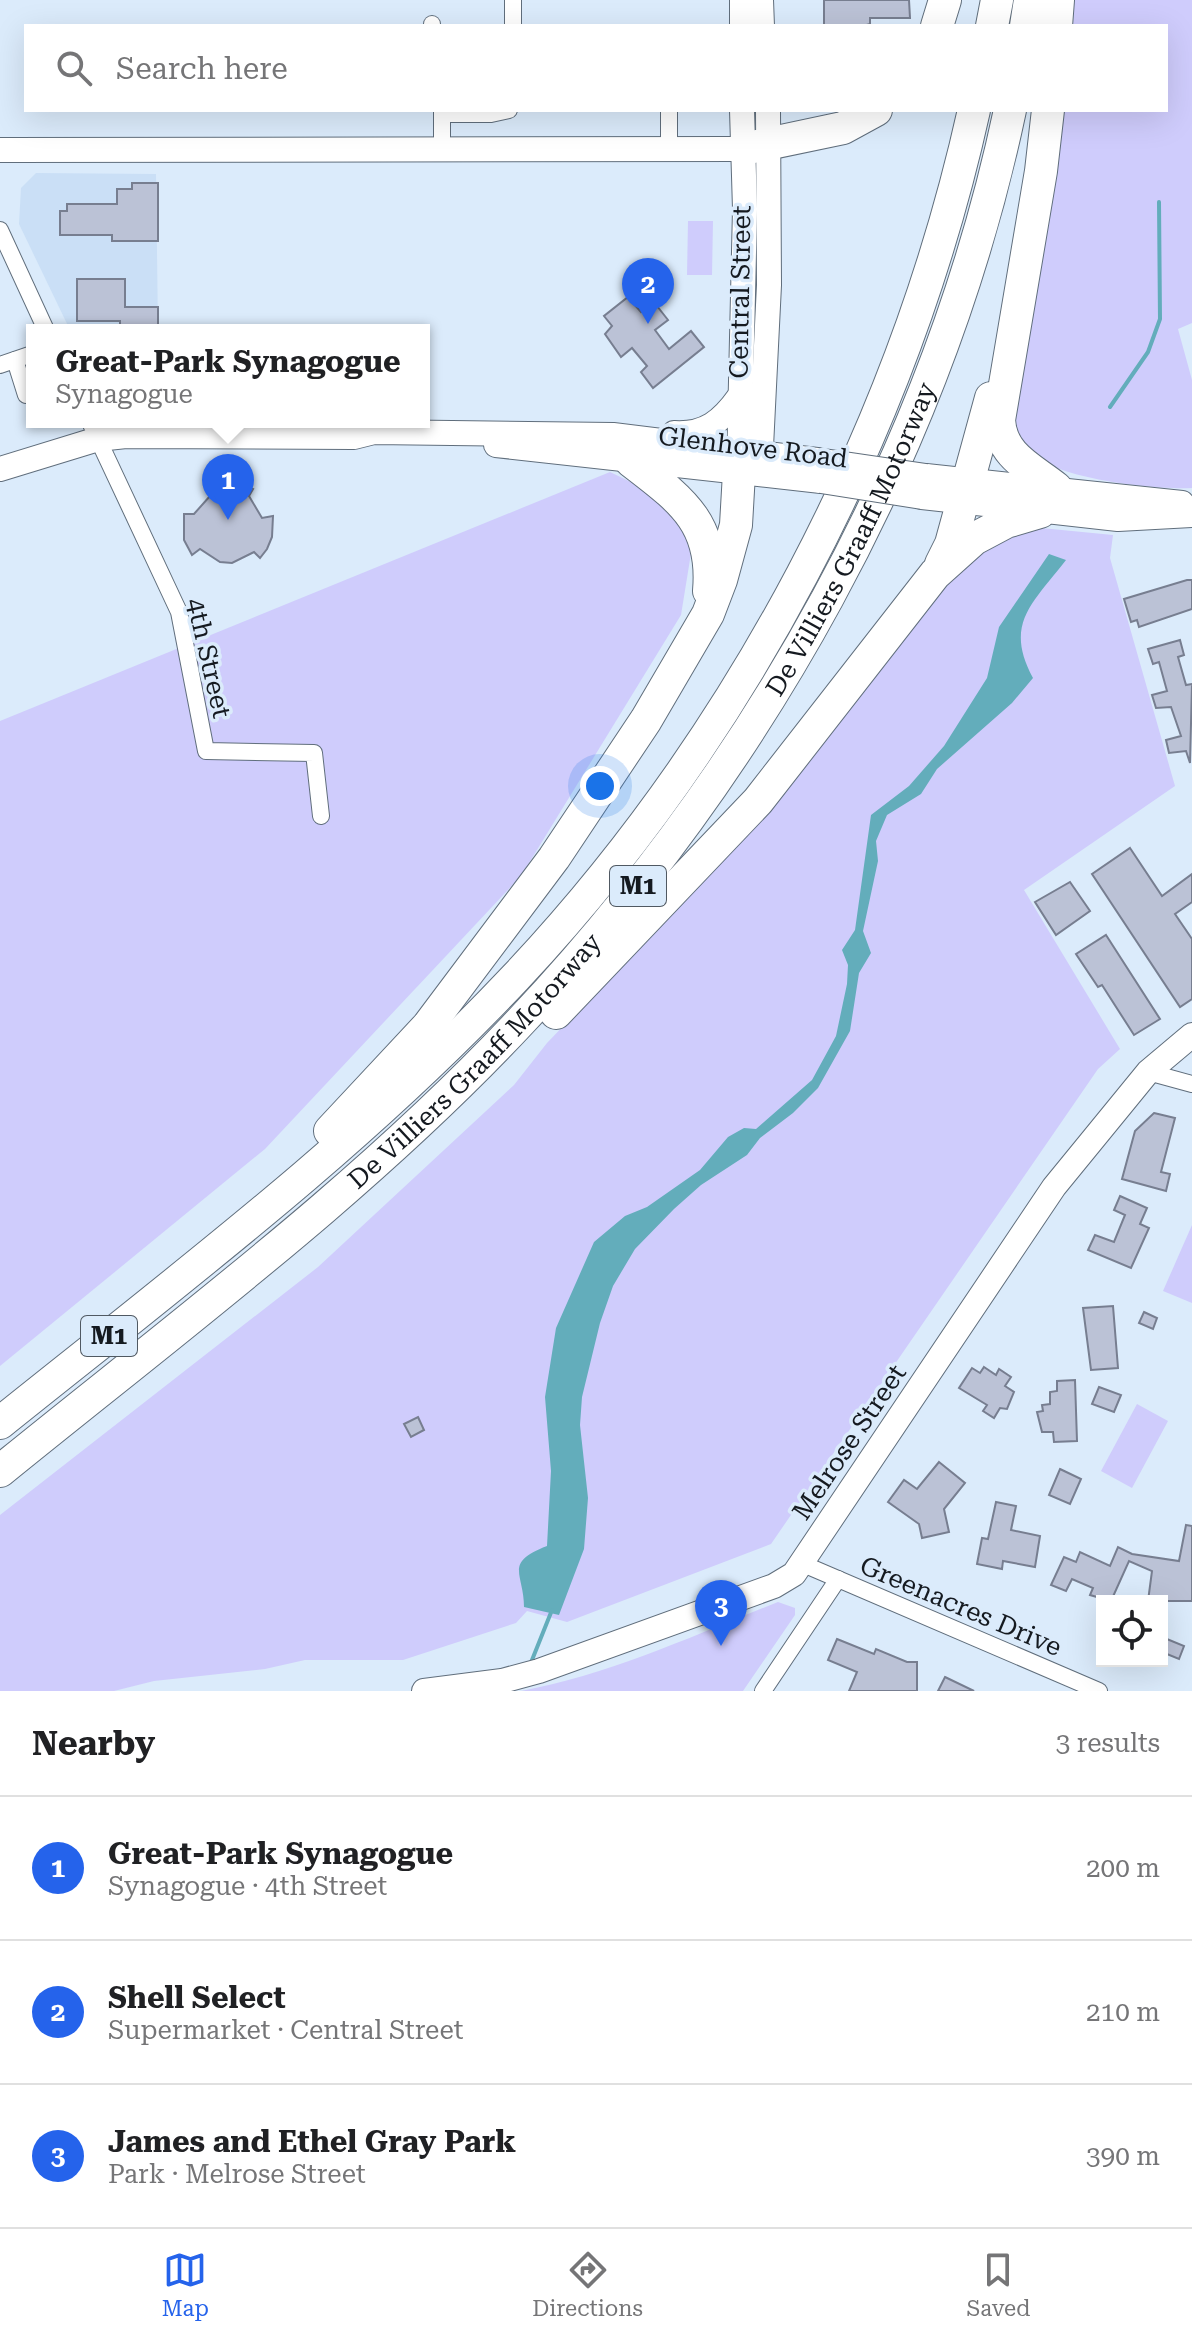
<!DOCTYPE html>
<html lang="en">
<head>
<meta charset="utf-8">
<style>
  :root { --surface:#fff; --page:#f6f6f6; --text:#202124; --muted:#757577; --line:#e0e0e0; --accent:#2563eb }
  body { margin:0; font-family:"Roboto Serif",serif; background:var(--page); color:var(--text) }
  .controls { position:absolute; right:24px; bottom:24px; display:grid; overflow:hidden; border-radius:0px; box-shadow:0 8px 32px #0002 }
  .controls button { width:72px; height:72px; display:grid; place-items:center; padding:0; border:0; border-bottom:2px solid var(--line); background:var(--surface); color:var(--text); font:40px sans-serif }
  .you { position:absolute; left:600px; top:786px; width:28px; height:28px; margin:-20px; border:6px solid #fff; border-radius:50%; background:#1a73e8; box-shadow:0 0 0 12px #1a73e833 }
  .badge { display:grid; place-items:center; width:52px; height:52px; border-radius:50%; background:var(--accent); color:#fff; font-size:26px; font-weight:700 }
  .pin { position:absolute; translate:-50% -66px; filter:drop-shadow(0 2px 4px #0008) }
  .pin::after { content:''; position:absolute; top:42px; width:28px; height:24px; background:inherit; clip-path:polygon(0 0,100% 0,50% 100%) }
  .popup { position:absolute; left:26px; top:324px; width:404px; height:104px; box-sizing:border-box; display:grid; place-content:center; border-radius:0px; background:var(--surface); filter:drop-shadow(0 2px 6px #0005); font-size:26px; white-space:nowrap; color:var(--muted) }
  .popup b { font-size:30px; color:var(--text) }
  .popup::after { content:''; position:absolute; left:50%; top:100%; margin-left:-16px; border:16px solid transparent; border-top-color:var(--surface) }
  .list { margin:0; padding:0; list-style:none }
  h2 { display:flex; justify-content:space-between; align-items:center; height:104px; margin:0; padding:0 32px; font-size:34px }
  h2 small { font-size:26px; font-weight:400; color:var(--muted) }
  .list li { display:grid; grid-template-columns:52px 1fr auto; gap:24px; align-items:center; box-sizing:border-box; height:144px; padding:0 32px; border-top:2px solid var(--line) }
  .list b { display:block; font-size:30px; white-space:nowrap }
  .list p { margin:0; font-size:26px; white-space:nowrap; color:var(--muted) }
  .list em { font-size:26px; font-style:normal; color:var(--muted) }
  .icon { flex:none; width:44px; height:44px; fill:none; stroke:currentColor; stroke-width:2; stroke-linecap:round; stroke-linejoin:round }
  .map { position:relative; flex:none; width:1192px; height:1691px; overflow:hidden }
  .search { position:absolute; background:var(--surface); box-shadow:0 8px 32px #0002; left:24px; right:24px; top:24px; height:88px; display:flex; align-items:center; gap:20px; box-sizing:border-box; padding:0 28px; border-radius:0px; color:var(--muted); font-size:30px }
  .sheet { height:536px; background:var(--surface) }
  nav { display:flex; justify-content:space-around; align-items:center; box-sizing:border-box; height:112px; border-top:2px solid var(--line); background:var(--surface); font-size:22px; color:var(--muted) }
  nav a { display:grid; justify-items:center; gap:4px }
  nav .on { color:var(--accent) }
  .map>svg:first-child { display:block }
</style>
</head>
<body>
<div class="map">
<svg width="1192" height="1691" viewBox="0 0 1192 1691">
  <rect width="100%" height="100%" fill="#dbebfb"/>
  <polygon fill="#cadff6" points="36,173 156,174 158,330 70,330 19,224 21,188"/>
  <g fill="#cfccfc">
    <path d="M1074,0H1192V323L1178,329L1192,380V488C1153,490 1057,479 1028,452C1019,444 1012,432 1005,423L1043,258L1061,110H1166V26H1073Z"/>
    <polygon points="688,221 713,221 712,275 687,275"/>
    <polygon points="610,472 658,495 693,541 681,615 521,876 265,1149 0,1366 0,721"/>
    <polygon points="1031,527 1113,535 1110,558 1175,786 1024,890 1120,1049 1098,1069 771,1544 567,1622 527,1611 516,1623 403,1660 305,1660 265,1669 154,1681 114,1691 0,1691 0,1515 318,1267 514,1085 547,1043 720,863 974,550"/>
    <polygon points="1192,1225 1192,1303 1163,1291"/>
    <polygon points="1137,1404 1168,1421 1132,1488 1101,1471"/>
    <path d="M778,1602L795,1608V1615L743,1691H521C609,1675 695,1635 778,1602Z"/>
  </g>
  <path fill="#63adbb" d="M1049,554L1066,560C1034,602 1003,623 1033,678L1012,703L937,769L921,794L887,815L876,841L878,861L863,931L871,953L859,973L850,1031L818,1088L793,1113L760,1138L747,1155L701,1185L674,1209L635,1249L613,1286L600,1323L582,1397L580,1425L588,1498L584,1549L559,1615L524,1607C524,1573 503,1563 547,1546L551,1471L545,1397L556,1328L594,1242L625,1216L647,1207L700,1170L728,1137L744,1128L756,1129L812,1080L836,1036L847,984L848,965L842,950L855,930L871,815L909,786L944,746L987,678L999,627Z"/>
  <g fill="none" stroke-linecap="round" stroke-linejoin="round">
    <g stroke="#63adbb" stroke-width="4">
      <polyline points="1110,407 1148,352 1160,319 1159,202"/>
      <polyline points="530,1665 552,1610"/>
    </g>
  </g>
  <g fill="#bbc2d6" stroke="#777e90" stroke-width="2">
    <polygon points="824,0 909,0 910,18 870,18 870,24 863,26 824,26"/>
    <polygon points="132,183 158,183 158,241 112,241 112,235 60,235 60,211 67,211 67,204 117,204 117,189 132,189"/>
    <polygon points="77,279 125,279 125,307 158,307 158,330 120,330 120,321 77,321"/>
    <polygon points="628,297 641,312 648,306 651,310 657,306 668,320 655,330 669,349 691,331 704,347 653,388 641,372 647,366 632,348 621,357 605,334 612,326 604,316"/>
    <polygon points="230,481 253,489 249,496 262,518 273,516 272,537 267,549 260,558 254,552 232,563 220,562 200,549 192,555 184,540 184,514 194,514 210,496 206,486"/>
    <polygon points="1187,580 1192,580 1192,609 1139,627 1137,620 1131,622 1124,599"/>
    <polygon points="1180,640 1184,655 1178,657 1186,685 1192,684 1190,763 1186,751 1169,753 1166,740 1181,736 1171,707 1156,708 1152,695 1167,691 1159,662 1153,664 1148,649"/>
    <polygon points="1130,848 1162,896 1192,874 1192,902 1175,914 1192,939 1192,999 1180,1007 1092,874"/>
    <polygon points="1070,882 1090,911 1056,935 1035,902"/>
    <polygon points="1106,935 1160,1019 1134,1035 1102,985 1098,987 1076,954"/>
    <polygon points="1154,1113 1175,1118 1161,1172 1170,1174 1166,1191 1122,1179 1135,1131"/>
    <polygon points="1120,1196 1147,1208 1140,1224 1149,1228 1131,1268 1088,1250 1095,1235 1114,1242 1125,1215 1114,1210"/>
    <polygon points="1113,1306 1118,1368 1091,1370 1083,1308"/>
    <polygon points="1144,1312 1157,1318 1153,1329 1139,1323"/>
    <polygon points="984,1367 996,1375 999,1369 1011,1377 1005,1386 1014,1392 1007,1409 1000,1408 994,1418 983,1411 987,1405 959,1388 972,1368 980,1373"/>
    <polygon points="1075,1380 1077,1441 1054,1442 1053,1432 1042,1432 1037,1412 1043,1411 1042,1405 1050,1404 1050,1392 1057,1391 1057,1381"/>
    <polygon points="1099,1387 1121,1395 1114,1412 1092,1404"/>
    <polygon points="418,1417 424,1430 411,1437 404,1424"/>
    <polygon points="939,1462 965,1483 944,1509 949,1532 922,1538 919,1524 888,1502 904,1480 917,1489"/>
    <polygon points="1060,1469 1081,1479 1070,1504 1049,1495"/>
    <polygon points="996,1502 1016,1506 1011,1530 1040,1536 1035,1567 1003,1561 1002,1569 977,1564 982,1538 988,1539"/>
    <polygon points="1186,1525 1192,1526 1192,1601 1148,1601 1152,1571 1129,1561 1111,1601 1090,1595 1093,1588 1072,1579 1066,1591 1051,1585 1064,1557 1076,1562 1080,1552 1110,1566 1118,1547 1132,1554 1179,1561"/>
    <polygon points="1162,1637 1184,1646 1179,1659 1162,1652"/>
    <polygon points="837,1639 874,1654 876,1649 907,1662 917,1662 917,1691 849,1691 857,1672 828,1660"/>
    <polygon points="945,1677 974,1691 938,1691"/>
  </g>
  <g fill="none" stroke-linecap="round" stroke-linejoin="round">
    <g stroke="#606e7c" stroke-width="18">
      <g id="street">
        <polyline points="513,0 513,26"/>
        <polyline points="432,24 432,26"/>
        <polyline points="442,110 442,152"/>
        <polyline points="669,110 669,151"/>
        <polyline points="442,114 491,114 509,110"/>
        <polyline points="0,230 46,330"/>
        <polyline points="15,360 26,395"/>
        <polyline points="0,365 32,354"/>
        <polyline points="90,422 179,612 206,751 314,753 321,816"/>
        <polyline points="1148,1072 1192,1084"/>
        <polyline points="803,1564 1099,1691"/>
        <polyline points="763,1691 838,1579"/>
      </g>
    </g>
    <g stroke="#606e7c" stroke-width="26">
      <g id="secondary">
        <polyline points="742,0 742,26"/>
        <polyline points="761,0 762,26"/>
        <polyline points="0,150 743,149"/>
        <path d="M674,433C705,435 722,421 739,397"/>
        <polyline points="496,445 821,481"/>
        <polyline points="739,467 745,209 742,110"/>
        <polyline points="760,467 769,285 768,110"/>
        <polyline points="0,469 98,439 126,436 354,437 374,432 613,435 817,460"/>
        <polyline points="926,476 1182,503"/>
        <polyline points="922,497 1118,519 1192,515"/>
        <polyline points="424,1691 502,1681 539,1671 774,1586 794,1574 1054,1187 1148,1072 1192,1035"/>
      </g>
    </g>
    <g stroke="#606e7c" stroke-width="34">
      <g id="highway">
        <polyline points="937,26 945,0"/>
        <polyline points="992,26 997,0"/>
        <polyline points="1026,26 1030,0"/>
        <polyline points="1056,26 1058,0"/>
        <path d="M1048,110L1041,171L999,420C1001,456 1031,468 1056,488"/>
        <polyline points="743,149 843,128 876,110"/>
        <path d="M631,461C680,499 715,522 709,591"/>
        <polyline points="941,564 951,544 991,398"/>
        <polyline points="556,1013 758,801 935,574 974,539 1006,522 1040,512"/>
        <polyline points="330,1131 428,1026 554,858 646,720 708,614 721,580 736,525 739,473"/>
        <path d="M0,1423C177,1281 360,1143 515,978C740,739 903,430 974,110"/>
        <path id="s1" d="M0,1471C177,1327 365,1188 521,1021C758,769 938,450 1010,110"/>
      </g>
    </g>
    <use href="#street" stroke="#fff" stroke-width="16"/>
    <use href="#secondary" stroke="#fff" stroke-width="24"/>
    <use href="#highway" stroke="#fff" stroke-width="32"/>
    <g stroke="#606e7c" stroke-width="26" stroke-linecap="butt">
      <g id="secondary-bridge">
        <polyline points="817,460 926,476"/>
        <polyline points="821,481 922,497"/>
      </g>
    </g>
    <use href="#secondary-bridge" stroke="#fff" stroke-width="24"/>
  </g>
  <g text-anchor="middle" stroke-width="7" stroke-linejoin="round" paint-order="stroke">
    <g fill="#dbebfb" stroke="#505962" stroke-width="2">
      <rect x="610" y="866" width="56" height="40" rx="6"/>
      <rect x="81" y="1316" width="56" height="40" rx="6"/>
    </g>
    <g font-size="24" font-weight="bold" fill="#151a20">
      <text x="638" y="894">M1</text>
      <text x="109" y="1344">M1</text>
    </g>
    <g font-size="26" fill="#151a20" stroke="#dbebfb">
      <text transform="translate(740 292) rotate(-89)" y="9">Central Street</text>
      <text transform="translate(753 447) rotate(7)" y="9">Glenhove Road</text>
      <text dy="9" stroke="none"><textPath href="#s1" startOffset="1276">De Villiers Graaff Motorway</textPath></text>
      <text transform="translate(209 658) rotate(77)" y="9">4th Street</text>
      <text dy="9" stroke="none"><textPath href="#s1" startOffset="628">De Villiers Graaff Motorway</textPath></text>
      <text transform="translate(849 1442) rotate(-56)" y="9">Melrose Street</text>
      <text transform="translate(961 1606) rotate(23)" y="9">Greenacres Drive</text>
    </g>
  </g>
</svg>
<div class="controls">
<button><svg class="icon" aria-label="locate" viewBox="0 0 24 24"><circle cx="12" cy="12" r="6"/><path d="M12 2v4M12 18v4M2 12h4M18 12h4"/></svg></button>
</div>
<div class="you"></div>
<div class="pin badge" style="left:228px;top:520px">1</div>
<div class="popup"><b>Great-Park Synagogue</b>Synagogue</div>
<div class="pin badge" style="left:648px;top:324px">2</div>
<div class="pin badge" style="left:721px;top:1646px">3</div>
<div class="search"><svg class="icon" aria-label="search" viewBox="0 0 24 24"><circle cx="10" cy="10" r="6"/><path d="M15 15l6 6"/></svg>Search here</div>
</div>
<section class="sheet">
<h2>Nearby<small>3 results</small></h2>
<ul class="list">
<li><span class="badge">1</span><div><b>Great-Park Synagogue</b><p>Synagogue · 4th Street</p></div><em>200 m</em></li>
<li><span class="badge">2</span><div><b>Shell Select</b><p>Supermarket · Central Street</p></div><em>210 m</em></li>
<li><span class="badge">3</span><div><b>James and Ethel Gray Park</b><p>Park · Melrose Street</p></div><em>390 m</em></li>
</ul>
</section>
<nav>
<a class="on"><svg class="icon" aria-label="map" viewBox="0 0 24 24"><path d="M3 6l6-2 6 2 6-2v14l-6 2-6-2-6 2zM9 4v14M15 6v14"/></svg>Map</a>
<a><svg class="icon" aria-label="directions" viewBox="0 0 24 24"><path d="M12 3l9 9-9 9-9-9zM9 14v-3h6M13 9l2 2-2 2"/></svg>Directions</a>
<a><svg class="icon" aria-label="saved" viewBox="0 0 24 24"><path d="M7 4h10v16l-5-4-5 4z"/></svg>Saved</a>
</nav>
</body>
</html>
